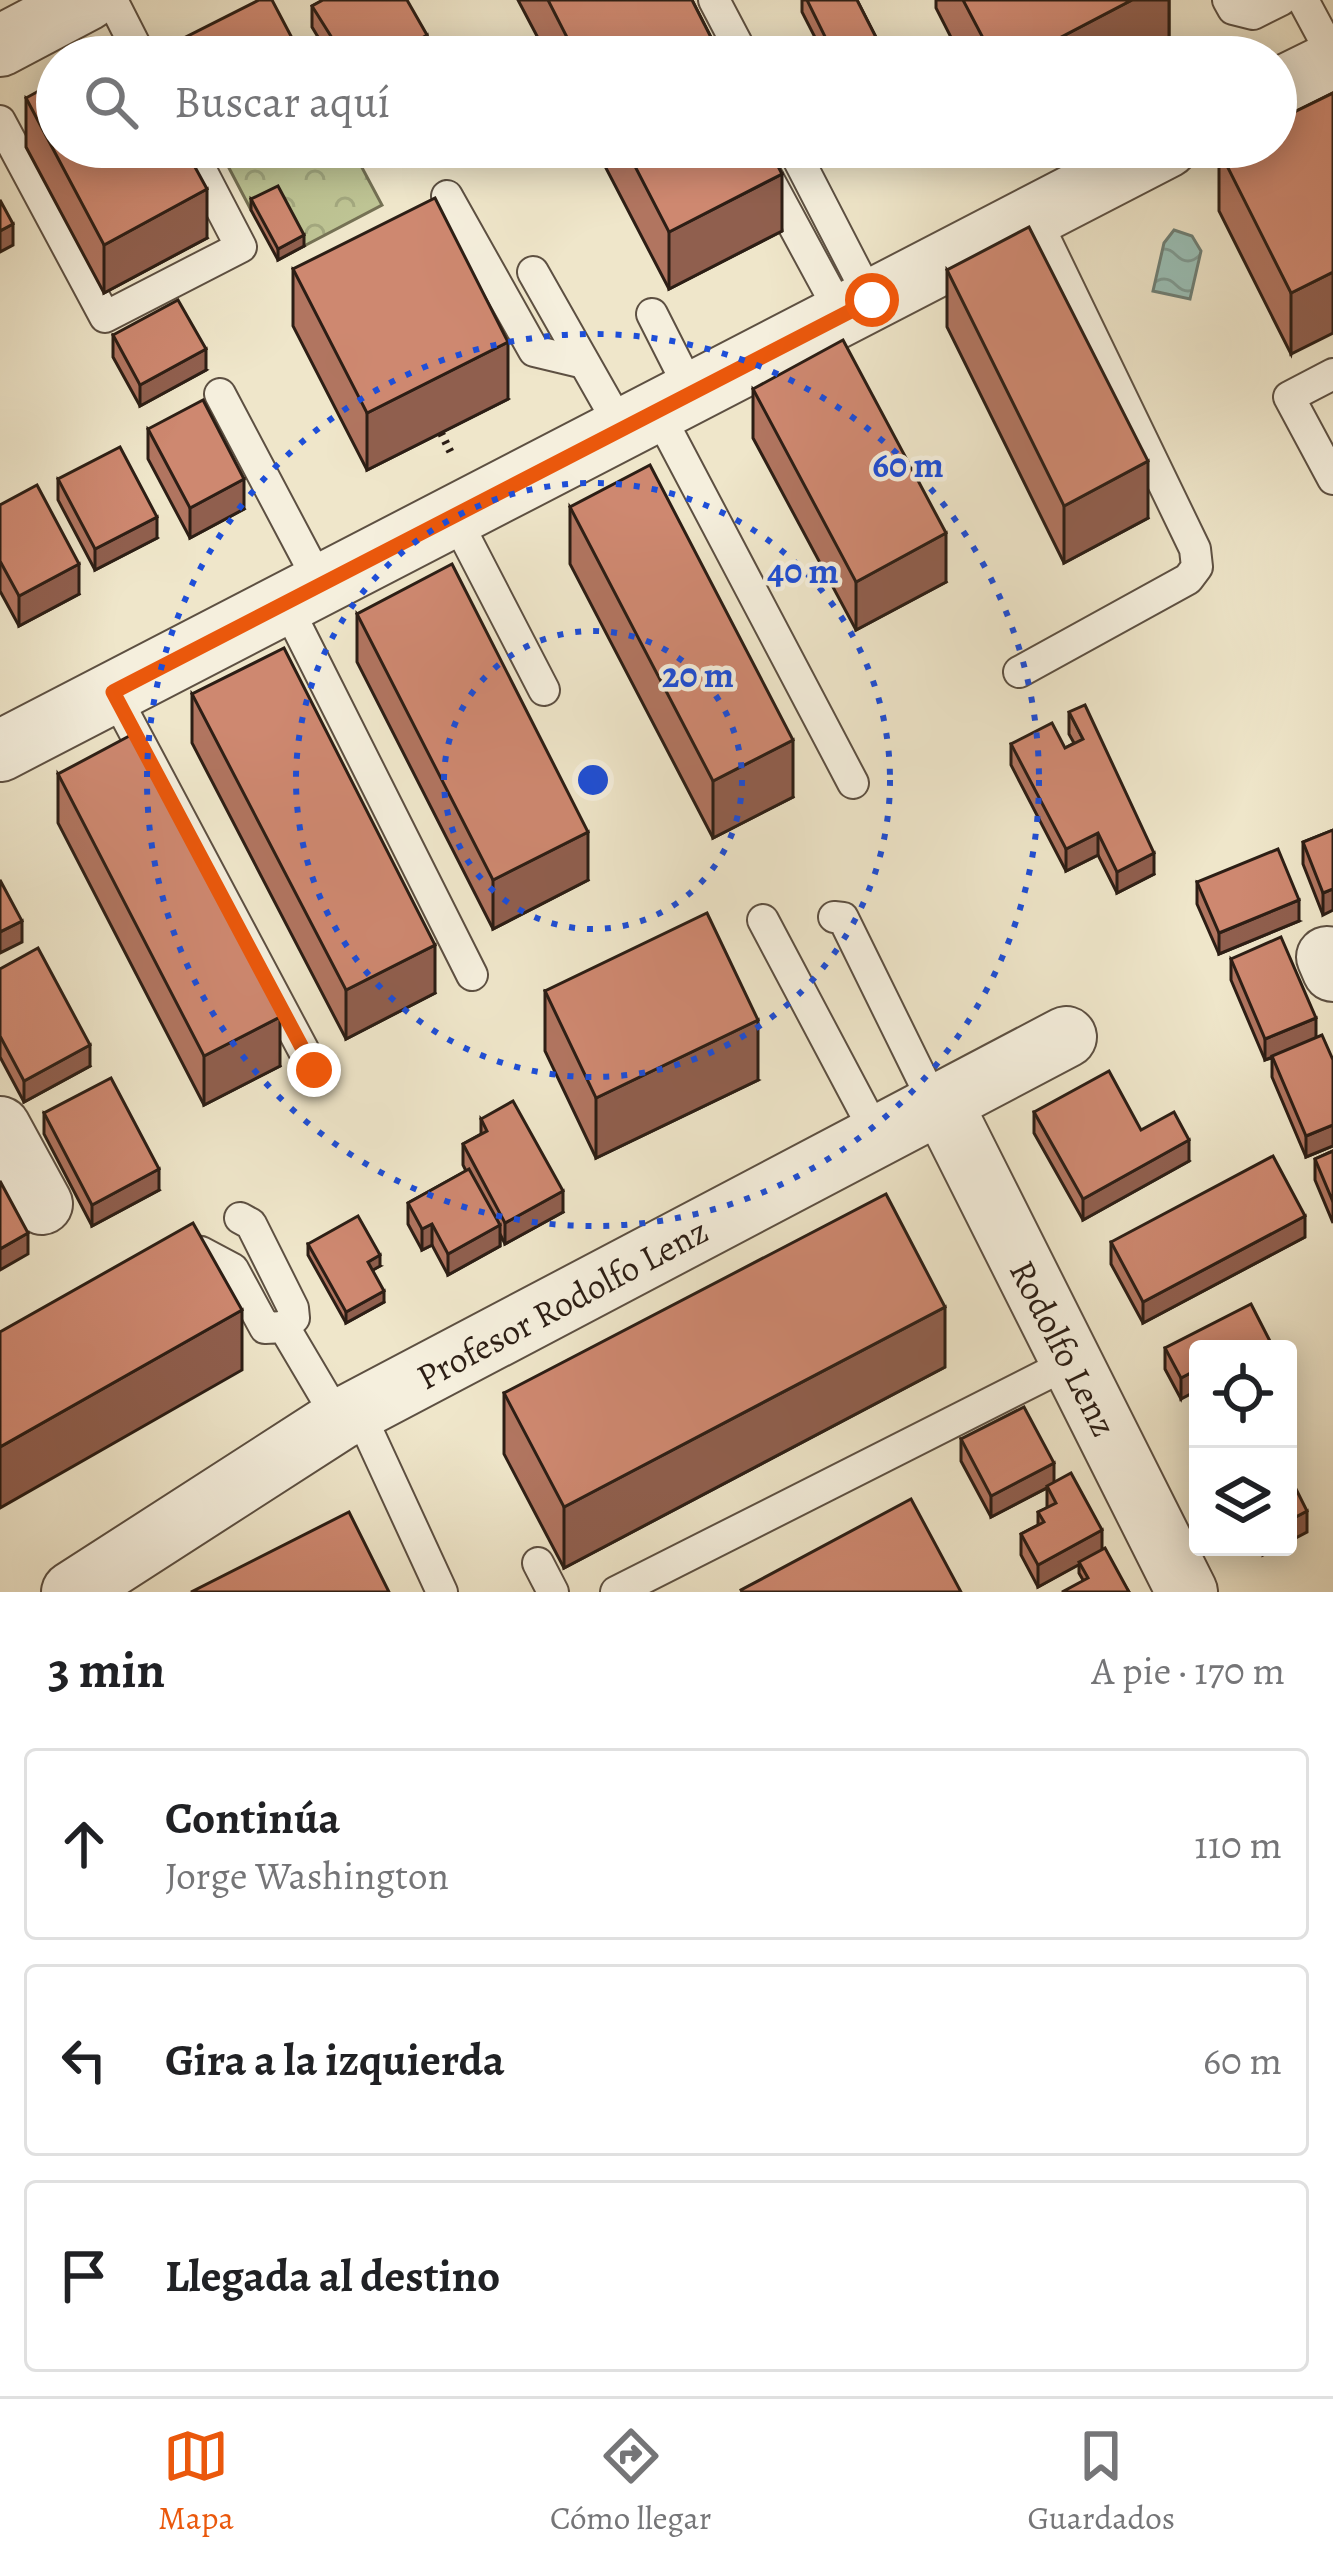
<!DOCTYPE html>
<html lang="es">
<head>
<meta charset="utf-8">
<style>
  :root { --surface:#fff; --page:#f2f2f2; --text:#202124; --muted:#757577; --line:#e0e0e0; --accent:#ea580c }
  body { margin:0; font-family:Alegreya,serif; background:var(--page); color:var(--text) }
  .controls { position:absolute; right:36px; bottom:36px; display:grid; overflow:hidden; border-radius:12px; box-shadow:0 6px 30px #0003 }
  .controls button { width:108px; height:108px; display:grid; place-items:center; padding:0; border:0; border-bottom:3px solid var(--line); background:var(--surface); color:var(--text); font:60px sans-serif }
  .stop { position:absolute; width:36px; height:36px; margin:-27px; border:9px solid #ea580c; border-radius:50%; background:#fff }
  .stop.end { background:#ea580c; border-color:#fff; box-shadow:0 3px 12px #0008 }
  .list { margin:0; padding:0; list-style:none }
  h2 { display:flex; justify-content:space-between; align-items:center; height:156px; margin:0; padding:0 48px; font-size:51px }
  h2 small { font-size:39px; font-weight:400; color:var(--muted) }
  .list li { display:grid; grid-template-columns:78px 1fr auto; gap:36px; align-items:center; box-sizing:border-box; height:192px; margin:0 24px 24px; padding:0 24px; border:3px solid var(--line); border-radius:12px }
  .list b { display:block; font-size:45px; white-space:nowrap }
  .list p { margin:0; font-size:39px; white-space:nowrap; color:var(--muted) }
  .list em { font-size:39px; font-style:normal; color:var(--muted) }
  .icon { flex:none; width:66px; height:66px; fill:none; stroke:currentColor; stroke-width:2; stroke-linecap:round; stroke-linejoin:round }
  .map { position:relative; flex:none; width:1333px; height:1592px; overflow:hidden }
  .search { position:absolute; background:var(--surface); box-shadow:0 6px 30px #0003; left:36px; right:36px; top:36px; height:132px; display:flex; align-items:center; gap:30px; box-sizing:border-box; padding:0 42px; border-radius:66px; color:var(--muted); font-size:45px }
  .sheet { height:804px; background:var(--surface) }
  nav { display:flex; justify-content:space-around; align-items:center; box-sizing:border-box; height:168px; border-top:3px solid var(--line); background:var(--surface); font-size:33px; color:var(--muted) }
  nav a { display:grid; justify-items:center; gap:6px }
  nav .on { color:var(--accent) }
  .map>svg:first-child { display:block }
</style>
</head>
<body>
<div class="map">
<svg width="1333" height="1592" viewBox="0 0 1333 1592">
  <defs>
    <pattern id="park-crowns" width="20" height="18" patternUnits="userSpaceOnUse" patternTransform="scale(3)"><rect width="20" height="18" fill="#bec494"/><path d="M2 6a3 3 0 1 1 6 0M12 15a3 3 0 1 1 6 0" fill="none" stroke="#a3a87f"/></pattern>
    <pattern id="water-waves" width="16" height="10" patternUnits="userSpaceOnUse" patternTransform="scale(3)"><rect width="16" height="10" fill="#9ac0b7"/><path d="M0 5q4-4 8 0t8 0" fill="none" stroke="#7e9b94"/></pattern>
  </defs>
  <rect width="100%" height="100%" fill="#efe6ca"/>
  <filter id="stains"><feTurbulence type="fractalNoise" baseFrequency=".00167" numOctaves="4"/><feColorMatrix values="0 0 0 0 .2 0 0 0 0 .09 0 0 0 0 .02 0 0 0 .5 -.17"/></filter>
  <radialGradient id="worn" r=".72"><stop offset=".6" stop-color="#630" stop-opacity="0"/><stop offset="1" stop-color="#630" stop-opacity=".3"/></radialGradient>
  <polygon fill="url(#park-crowns)" stroke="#757154" stroke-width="3" points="218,147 351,147 382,205 304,246 278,197 251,210"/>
  <polygon fill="url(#water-waves)" stroke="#6e7f76" stroke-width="3" points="1174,230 1192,236 1201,251 1190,299 1153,291 1164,243"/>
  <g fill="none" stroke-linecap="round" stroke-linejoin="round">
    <g stroke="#5d5042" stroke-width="34">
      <g id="lane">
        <polyline points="112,0 141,57"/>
        <polyline points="714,0 744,57"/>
        <polyline points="1228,0 1233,9 1253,14 1281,0"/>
        <polyline points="1303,0 1333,56"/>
        <polyline points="0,121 105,317 241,247 189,147"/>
        <polyline points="751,147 842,315"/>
        <polyline points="792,147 871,300"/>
        <polyline points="447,196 534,351 584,363"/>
        <polyline points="533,272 622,429"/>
        <polyline points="652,314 692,393"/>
        <polyline points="1333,374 1289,397 1333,479"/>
        <polyline points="220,394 321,585"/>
        <polyline points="657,411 853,783"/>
        <polyline points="454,516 544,690"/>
        <polyline points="285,603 472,975"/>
        <polyline points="1019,672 1188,579 1197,567 1195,549 1034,216"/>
        <polyline points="113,692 314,1070"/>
        <polyline points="834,917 843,918 936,1107"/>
        <polyline points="763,920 878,1137"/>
        <polyline points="240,1218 251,1224 293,1308 294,1318 284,1327"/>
        <polyline points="180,1263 201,1252 233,1269 265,1328 284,1327 339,1420"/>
        <polyline points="358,1410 442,1592"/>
        <polyline points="538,1563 553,1592"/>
        <polyline points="616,1592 1071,1362"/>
      </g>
    </g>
    <g stroke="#5d5042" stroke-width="64">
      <g id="street">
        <polyline points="0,46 87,0"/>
        <polyline points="1276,90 1333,62"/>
        <polyline points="0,751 1167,147"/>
        <polyline points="1327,957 1333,971"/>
        <polyline points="942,1104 1187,1592"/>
        <polyline points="0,1127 42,1204"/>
        <polyline points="72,1592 339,1420 1066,1037"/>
      </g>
    </g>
    <polyline stroke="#2c1e15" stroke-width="8" stroke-dasharray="3 6" stroke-linecap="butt" points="441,433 452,455"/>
    <use href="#lane" stroke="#f5efdd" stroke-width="30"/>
    <use href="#street" stroke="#f5efdd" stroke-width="60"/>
  </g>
  <g fill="#b17560" stroke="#2c1e15" stroke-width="3">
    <polygon points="323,0 427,56 330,57 312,27 312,6"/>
    <polygon points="518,0 692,0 721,57 548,57"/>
    <polygon points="802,0 857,0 884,53 916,57 825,57 802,12"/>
    <polygon points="936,0 1169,0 1169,41 1139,57 961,57 936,8"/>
    <polygon points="184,38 302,57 184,57"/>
    <polygon points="1333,93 1291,354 1219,211 1219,150"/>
    <polygon points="26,98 207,238 104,293 26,147"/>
    <polygon points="595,147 768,147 782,231 669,289"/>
    <polygon points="251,199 304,246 278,260 251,210"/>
    <polygon points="293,269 508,399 367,470 293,326"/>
    <polygon points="947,270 1148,518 1064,563 947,327"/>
    <polygon points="113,335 206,370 140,406 113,357"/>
    <polygon points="753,389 946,582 856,630 753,438"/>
    <polygon points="148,429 244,509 190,538 148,459"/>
    <polygon points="58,479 157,538 95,570 58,500"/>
    <polygon points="0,505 79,594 19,626 0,591"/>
    <polygon points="570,507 793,797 713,838 570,564"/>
    <polygon points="357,614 588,880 493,929 357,662"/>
    <polygon points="192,694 435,993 346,1039 192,743"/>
    <polygon points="1069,712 1154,874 1117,893 1098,855 1066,871 1011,765 1011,744 1065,748 1074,743 1069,734"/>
    <polygon points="58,774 280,1066 204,1105 58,823"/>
    <polygon points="1333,830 1323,915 1303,864 1303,842"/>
    <polygon points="1197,882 1299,921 1219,954 1197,904"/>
    <polygon points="1231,959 1316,1037 1333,1060 1333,1146 1306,1157 1272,1077 1272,1058 1265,1060 1231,980"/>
    <polygon points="0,969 90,1066 24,1102 0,1057"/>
    <polygon points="545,991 758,1080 596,1158 545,1051"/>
    <polygon points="1034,1112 1141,1130 1189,1161 1083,1220 1034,1133"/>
    <polygon points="44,1113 159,1190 92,1226 44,1134"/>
    <polygon points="481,1119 563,1212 505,1244 500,1234 500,1246 448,1275 432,1245 422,1250 408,1224 408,1203 466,1171 463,1165 463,1144 481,1134"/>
    <polygon points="1333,1151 1333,1223 1315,1180 1315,1159"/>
    <polygon points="1305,1237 1143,1323 1111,1264 1111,1242"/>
    <polygon points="308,1244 380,1266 372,1270 384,1302 346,1323 308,1255"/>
    <polygon points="1165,1348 1198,1349 1181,1399 1165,1369"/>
    <polygon points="945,1367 564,1568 504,1454 504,1393"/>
    <polygon points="961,1439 1054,1482 1102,1549 1129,1592 1083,1580 1079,1573 1079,1564 1038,1587 1021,1555 1021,1534 1038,1525 1038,1512 1047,1508 1047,1488 991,1517 961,1461"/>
  </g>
  <g fill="#905f4e" stroke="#2c1e15" stroke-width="3">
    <polygon points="1132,0 1169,0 1169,41 1139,57 1023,57"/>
    <polygon points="427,35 427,56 401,57 401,50"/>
    <polygon points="395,39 395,57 379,57 379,49"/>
    <polygon points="782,174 782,231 669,289 669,232"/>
    <polygon points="207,189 207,238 104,293 104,245"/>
    <polygon points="13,224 13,245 0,252 0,231"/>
    <polygon points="304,235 304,246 278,260 278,249"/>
    <polygon points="1333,272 1333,333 1291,354 1291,293"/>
    <polygon points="508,342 508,399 367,470 367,413"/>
    <polygon points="206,349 206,370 140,406 140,385"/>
    <polygon points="1148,461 1148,518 1064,563 1064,506"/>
    <polygon points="244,479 244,509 190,538 190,508"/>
    <polygon points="157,517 157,538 95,570 95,549"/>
    <polygon points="946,533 946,582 856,630 856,582"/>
    <polygon points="79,564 79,594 19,626 19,596"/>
    <polygon points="793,740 793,797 713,838 713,781"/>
    <polygon points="588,832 588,880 493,929 493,880"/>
    <polygon points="1098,833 1098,855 1066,871 1066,849"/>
    <polygon points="1154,853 1154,874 1117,893 1117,872"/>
    <polygon points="1333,889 1333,910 1323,915 1323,893"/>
    <polygon points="1299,900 1299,921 1219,954 1219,933"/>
    <polygon points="22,921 22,942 0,953 0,932"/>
    <polygon points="435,945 435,993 346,1039 346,990"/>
    <polygon points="280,1017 280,1066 204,1105 204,1056"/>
    <polygon points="1316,1018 1316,1039 1265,1060 1265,1039"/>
    <polygon points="758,1020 758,1080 596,1158 596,1098"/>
    <polygon points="90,1045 90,1066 24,1102 24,1081"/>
    <polygon points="1333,1125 1333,1146 1306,1157 1306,1136"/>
    <polygon points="1189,1140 1189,1161 1083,1220 1083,1199"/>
    <polygon points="159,1169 159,1190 92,1226 92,1205"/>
    <polygon points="563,1191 563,1212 505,1244 505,1223"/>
    <polygon points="1305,1216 1305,1237 1143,1323 1143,1302"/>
    <polygon points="432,1224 432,1245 422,1250 422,1229"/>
    <polygon points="500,1225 500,1246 448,1275 448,1254"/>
    <polygon points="28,1233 28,1254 0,1270 0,1249"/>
    <polygon points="380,1255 380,1266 368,1273 368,1262"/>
    <polygon points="384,1291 384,1302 346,1323 346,1312"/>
    <polygon points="945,1307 945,1367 564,1568 564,1507"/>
    <polygon points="242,1310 242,1370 0,1508 0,1447"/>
    <polygon points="1198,1369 1198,1390 1181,1399 1181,1378"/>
    <polygon points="1054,1463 1054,1484 991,1517 991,1496"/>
    <polygon points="1307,1511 1307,1532 1288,1542 1288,1521"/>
    <polygon points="1102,1530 1102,1552 1038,1587 1038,1565"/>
    <polygon points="1263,1547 1278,1547 1263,1555"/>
  </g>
  <g fill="#ce8870" stroke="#2c1e15" stroke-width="3">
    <polygon points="259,0 272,0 302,57 194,57 184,38"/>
    <polygon points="323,0 407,0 427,35 401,50 395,39 379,49 383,57 344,57 312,6"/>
    <polygon points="548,0 692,0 721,57 577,57"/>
    <polygon points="807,0 857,0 884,53 876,57 835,57"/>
    <polygon points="963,0 1132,0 1023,57 993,57"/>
    <polygon points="907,40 916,57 876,57"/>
    <polygon points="128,43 136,57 102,57"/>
    <polygon points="57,81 57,147 184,147 207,189 104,245 26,98"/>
    <polygon points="1333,93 1333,272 1291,293 1219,150 1225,147 1276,147 1276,121"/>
    <polygon points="625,147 768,147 782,174 669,232"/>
    <polygon points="278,186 304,235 278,249 251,199"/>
    <polygon points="435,198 508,342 367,413 293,269"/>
    <polygon points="0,200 13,224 0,231"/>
    <polygon points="1029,227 1148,461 1064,506 947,270"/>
    <polygon points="178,300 206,349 140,385 113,335"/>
    <polygon points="843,340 946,533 856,582 753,389"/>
    <polygon points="203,400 244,479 190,508 148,429"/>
    <polygon points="120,447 157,517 95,549 58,479"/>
    <polygon points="650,465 793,740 713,781 570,507"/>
    <polygon points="37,485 79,564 19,596 0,561 0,505"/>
    <polygon points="452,564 588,832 493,880 357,614"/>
    <polygon points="284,648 435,945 346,990 192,694"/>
    <polygon points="1085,705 1154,853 1117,872 1098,833 1066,849 1011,744 1052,723 1065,748 1083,739 1069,712"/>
    <polygon points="133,734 280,1017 204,1056 58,774"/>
    <polygon points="1333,830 1333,889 1323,893 1303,842"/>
    <polygon points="1278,849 1299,900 1219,933 1197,882"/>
    <polygon points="0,880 22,921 0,932"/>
    <polygon points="707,913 758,1020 596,1098 545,991"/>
    <polygon points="1281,937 1316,1018 1265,1039 1231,959"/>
    <polygon points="38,948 90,1045 24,1081 0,1036 0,969"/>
    <polygon points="1322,1035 1333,1060 1333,1125 1306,1136 1272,1056"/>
    <polygon points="1109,1071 1141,1130 1174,1112 1189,1140 1083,1199 1034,1112"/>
    <polygon points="111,1078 159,1169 92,1205 44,1113"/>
    <polygon points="513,1101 563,1191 505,1223 463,1144 487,1131 481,1119"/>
    <polygon points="1333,1151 1333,1202 1315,1159"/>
    <polygon points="1273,1156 1305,1216 1143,1302 1111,1242"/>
    <polygon points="469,1169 500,1225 448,1254 432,1224 422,1229 408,1203"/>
    <polygon points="0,1181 28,1233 0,1249"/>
    <polygon points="886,1194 945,1307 564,1507 504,1393"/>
    <polygon points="358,1216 380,1255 368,1262 384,1291 346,1312 308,1244"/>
    <polygon points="193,1223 242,1310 0,1447 0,1332"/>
    <polygon points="1251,1304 1274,1349 1198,1349 1198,1369 1181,1378 1165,1348"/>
    <polygon points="1024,1407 1054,1463 991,1496 961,1439"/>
    <polygon points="1071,1473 1102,1530 1038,1565 1021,1534 1044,1522 1038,1512 1056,1503 1047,1486"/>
    <polygon points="1288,1473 1307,1511 1288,1521"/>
    <polygon points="911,1499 961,1592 742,1592 741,1590"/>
    <polygon points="349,1512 389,1592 191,1592"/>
    <polygon points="1105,1548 1129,1592 1062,1592 1088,1578 1079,1562"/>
  </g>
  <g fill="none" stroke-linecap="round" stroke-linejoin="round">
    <polyline stroke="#ea580c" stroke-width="15" points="314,1070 113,692 872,300"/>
  </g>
  <g fill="none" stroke="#1d4ed8" stroke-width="6" stroke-dasharray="6 12">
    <circle cx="593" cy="780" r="149"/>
    <circle cx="593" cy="780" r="297"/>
    <circle cx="593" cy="780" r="446"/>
  </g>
  <g text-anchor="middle" stroke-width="9" stroke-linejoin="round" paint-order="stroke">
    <g font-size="36" fill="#2c1e15" stroke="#f5efdd">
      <text transform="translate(562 1303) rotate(-28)" y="13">Profesor Rodolfo Lenz</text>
      <text transform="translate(1064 1348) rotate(63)" y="13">Rodolfo Lenz</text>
    </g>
  </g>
  <circle cx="593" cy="780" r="18" fill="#1d4ed8" stroke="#f5efdd" stroke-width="6"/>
  <g font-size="36" text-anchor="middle" font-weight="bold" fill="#1d4ed8" stroke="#f5efdd" stroke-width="9" stroke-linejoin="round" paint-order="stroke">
    <text x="908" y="477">60 m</text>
    <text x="803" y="583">40 m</text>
    <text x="698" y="687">20 m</text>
  </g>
  <rect width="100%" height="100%" filter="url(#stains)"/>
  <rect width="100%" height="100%" fill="url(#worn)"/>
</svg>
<div class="controls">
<button><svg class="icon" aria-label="locate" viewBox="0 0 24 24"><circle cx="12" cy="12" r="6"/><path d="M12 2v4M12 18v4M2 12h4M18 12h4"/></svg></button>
<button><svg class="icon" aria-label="layers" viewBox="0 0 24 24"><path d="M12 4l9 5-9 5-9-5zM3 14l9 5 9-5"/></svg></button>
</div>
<div class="stop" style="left:872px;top:300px"></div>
<div class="stop end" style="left:314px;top:1070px"></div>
<div class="search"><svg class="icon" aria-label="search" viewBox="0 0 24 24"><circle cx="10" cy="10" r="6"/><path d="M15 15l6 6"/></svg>Buscar aquí</div>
</div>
<section class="sheet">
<h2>3 min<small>A pie · 170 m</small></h2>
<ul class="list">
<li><svg class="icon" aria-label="ahead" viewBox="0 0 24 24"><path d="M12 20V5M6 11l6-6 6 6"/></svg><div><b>Continúa</b><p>Jorge Washington</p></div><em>110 m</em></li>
<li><svg class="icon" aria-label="left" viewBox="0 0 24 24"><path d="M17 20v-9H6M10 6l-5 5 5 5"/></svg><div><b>Gira a la izquierda</b></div><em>60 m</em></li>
<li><svg class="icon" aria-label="arrive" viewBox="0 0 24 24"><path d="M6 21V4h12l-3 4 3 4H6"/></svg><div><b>Llegada al destino</b></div></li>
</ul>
</section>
<nav>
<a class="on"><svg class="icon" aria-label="map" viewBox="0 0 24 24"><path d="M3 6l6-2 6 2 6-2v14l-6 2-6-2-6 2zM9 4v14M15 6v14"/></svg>Mapa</a>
<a><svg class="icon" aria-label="directions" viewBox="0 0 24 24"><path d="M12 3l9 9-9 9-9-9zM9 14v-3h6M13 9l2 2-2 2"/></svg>Cómo llegar</a>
<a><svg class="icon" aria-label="saved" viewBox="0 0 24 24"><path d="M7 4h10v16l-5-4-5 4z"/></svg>Guardados</a>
</nav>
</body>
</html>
